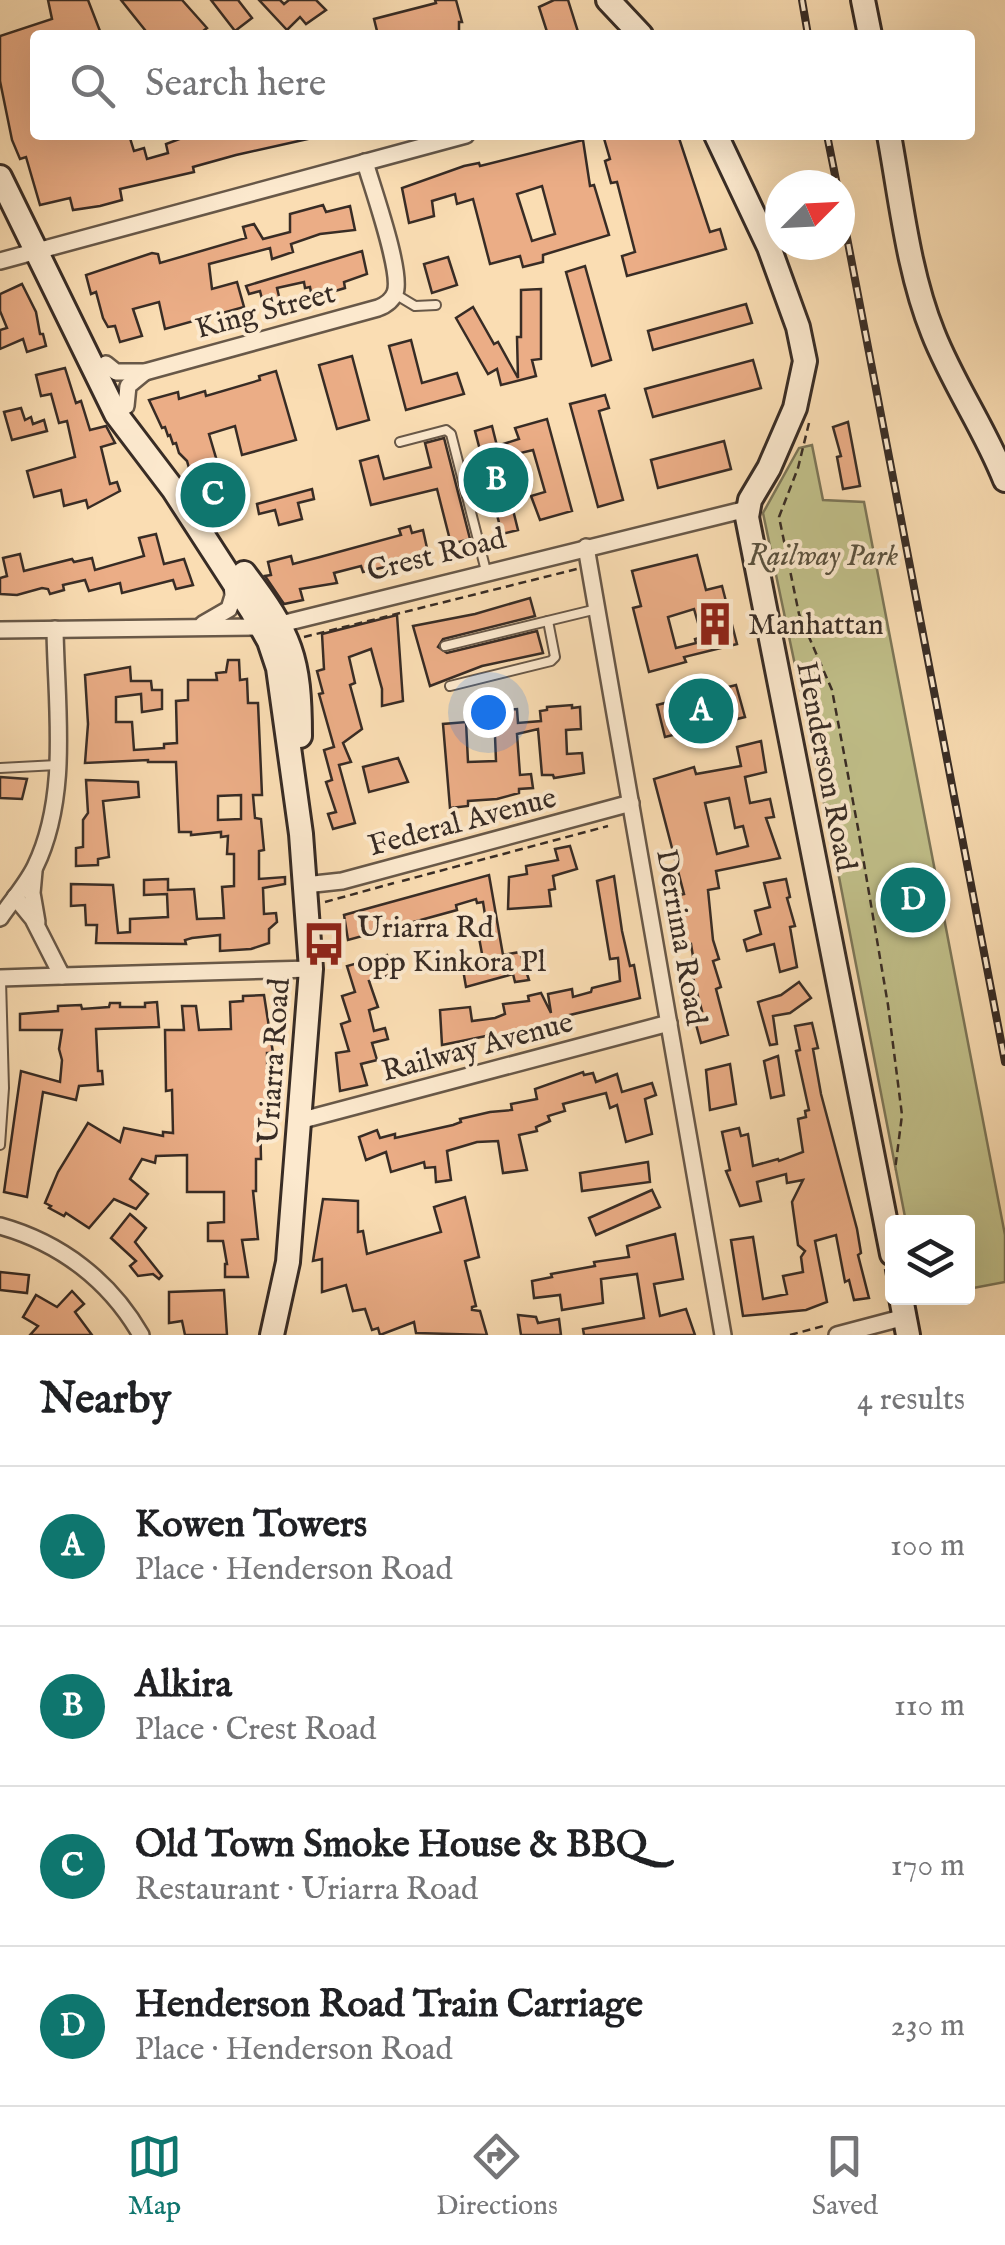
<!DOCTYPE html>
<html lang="en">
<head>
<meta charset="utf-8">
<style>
  :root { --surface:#fff; --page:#f6f6f6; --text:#202124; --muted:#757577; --line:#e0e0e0; --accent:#0f766e }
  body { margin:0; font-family:"IM FELL English",serif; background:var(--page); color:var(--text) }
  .controls { position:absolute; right:30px; bottom:30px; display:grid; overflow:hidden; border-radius:10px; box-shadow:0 10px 40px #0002 }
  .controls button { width:90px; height:90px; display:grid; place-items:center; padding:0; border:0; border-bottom:2px solid var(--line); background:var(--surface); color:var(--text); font:50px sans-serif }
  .compass { position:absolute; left:765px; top:170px; width:90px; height:90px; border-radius:50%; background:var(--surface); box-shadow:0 10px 40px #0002; rotate:66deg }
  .you { position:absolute; left:488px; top:712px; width:35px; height:35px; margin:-25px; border:8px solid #fff; border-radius:50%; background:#1a73e8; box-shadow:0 0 0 15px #1a73e833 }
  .badge { display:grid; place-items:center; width:65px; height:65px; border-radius:50%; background:var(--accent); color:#fff; font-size:32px; font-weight:700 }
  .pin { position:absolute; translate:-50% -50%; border:5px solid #fff; box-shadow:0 2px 10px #0006 }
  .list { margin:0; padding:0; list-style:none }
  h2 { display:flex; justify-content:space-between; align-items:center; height:130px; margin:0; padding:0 40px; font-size:42px }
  h2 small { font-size:32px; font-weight:400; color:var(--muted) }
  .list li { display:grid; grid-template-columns:65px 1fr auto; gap:30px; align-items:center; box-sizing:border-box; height:160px; padding:0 40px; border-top:2px solid var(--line) }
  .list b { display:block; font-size:38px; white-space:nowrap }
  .list p { margin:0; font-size:32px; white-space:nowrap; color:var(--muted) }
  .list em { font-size:32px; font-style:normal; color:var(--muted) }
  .icon { flex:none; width:55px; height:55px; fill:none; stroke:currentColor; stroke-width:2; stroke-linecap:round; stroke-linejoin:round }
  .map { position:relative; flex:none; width:1005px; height:1335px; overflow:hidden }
  .search { position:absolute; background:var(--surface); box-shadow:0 10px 40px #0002; left:30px; right:30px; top:30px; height:110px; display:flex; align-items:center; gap:25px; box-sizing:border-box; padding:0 35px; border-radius:10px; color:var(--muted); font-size:38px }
  .sheet { height:770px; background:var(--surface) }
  nav { display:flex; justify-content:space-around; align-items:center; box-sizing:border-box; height:140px; border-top:2px solid var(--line); background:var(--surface); font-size:28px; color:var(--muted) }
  nav a { display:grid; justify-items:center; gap:5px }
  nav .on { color:var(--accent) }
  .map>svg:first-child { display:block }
</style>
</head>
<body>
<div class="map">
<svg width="1005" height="1335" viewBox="0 0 1005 1335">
  <rect width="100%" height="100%" fill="#faddb3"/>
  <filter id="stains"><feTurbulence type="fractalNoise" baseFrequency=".002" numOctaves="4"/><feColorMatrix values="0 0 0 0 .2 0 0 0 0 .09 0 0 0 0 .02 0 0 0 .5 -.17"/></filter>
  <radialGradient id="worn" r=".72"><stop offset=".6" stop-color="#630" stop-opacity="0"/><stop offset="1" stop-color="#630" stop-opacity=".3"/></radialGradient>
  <polygon fill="#c1c08a" stroke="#7c7658" stroke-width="2.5" points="812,445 823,500 864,502 1005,1235 1005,1282 968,1289 968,1222 906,1222 832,841 763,513 799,448"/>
  <g fill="#ebad86" stroke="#382c25" stroke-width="2.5" fill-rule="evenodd">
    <polygon points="48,0 88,0 100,31 91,35 35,35 35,135 129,135 134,151 144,148 147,159 168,153 166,144 190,135 311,135 312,138 236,155 193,167 194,172 120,189 122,200 100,206 73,210 70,198 40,205 26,157 20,159 12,140 0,81 0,36 52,19"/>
    <polygon points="121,0 182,0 207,28 198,35 149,35"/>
    <polygon points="211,0 238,0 252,18 235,31"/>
    <polygon points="259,0 280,0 284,4 289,0 316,0 326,10 306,24 300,17 287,30"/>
    <polygon points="435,0 456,0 462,22 459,22 459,35 378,35 374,19 436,3"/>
    <polygon points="554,0 568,0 579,35 548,35 539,7"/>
    <polygon points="603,135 678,135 710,232 720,229 726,249 627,276 622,256 635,252 617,182 611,183 605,161 610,159"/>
    <path d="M583,140L590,186L594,185L609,235L543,255V262L523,267L520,256L490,264L473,199L457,204L455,194L432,201L434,216L409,223L402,188L464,166L479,163L480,166ZM542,186L555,234L532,241L517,194Z"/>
    <polygon points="323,205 326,212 350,206 355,230 320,234 291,244 293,252 272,259 270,248 209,264 212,289 237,282 244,307 165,329 159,302 133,309 142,336 120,342 115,326 108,327 103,318 96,292 91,294 86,275 152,253 158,254 160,263 246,238 243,227 254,224 263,239 290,232 290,214"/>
    <polygon points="362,251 367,274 344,282 345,288 312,298 310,287 305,288 304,282 277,288 281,305 265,311 260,291 249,294 246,286"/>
    <polygon points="448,257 457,285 432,293 424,264"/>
    <polygon points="585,266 611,360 592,366 566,272"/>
    <polygon points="22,284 36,312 40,334 43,334 46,346 27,352 23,339 0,349 0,330 7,328 0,311 0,294"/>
    <polygon points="541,289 541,359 532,360 536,376 501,385 497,369 488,374 456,318 473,307 494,344 498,342 518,378 517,337 521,337 521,290"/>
    <polygon points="746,304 752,323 653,350 648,331"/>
    <polygon points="411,340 422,383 457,373 464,394 406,410 389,346"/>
    <polygon points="352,356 369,420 337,429 319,365"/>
    <polygon points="753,360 761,388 653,417 645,389"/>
    <polygon points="65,368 76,403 81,401 90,430 106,426 115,443 101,447 110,484 117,482 120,491 88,508 86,500 64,506 61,490 34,497 27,471 75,457 67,421 59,423 51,394 41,396 36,375"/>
    <polygon points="276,371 296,440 242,455 235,426 209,434 229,502 205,505 196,493 187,461 179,453 176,443 173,444 170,435 168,436 165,427 162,428 149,400 178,392 179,399 205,391 206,396 260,380 259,376"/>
    <polygon points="605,395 609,408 599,411 623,500 598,507 570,404"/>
    <polygon points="21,408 25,420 31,417 33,424 44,420 47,431 12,440 4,412"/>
    <polygon points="547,419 572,511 540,520 531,496 545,492 533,450 500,458 518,530 502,534 475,431 492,426 497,446 519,439 515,428"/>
    <polygon points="848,422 860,486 843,489 837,457 841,456 833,427"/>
    <polygon points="444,438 470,539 451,544 437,489 371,505 360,461 378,456 384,479 431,467 425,443"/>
    <polygon points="724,441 731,469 658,488 651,460"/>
    <polygon points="312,489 314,499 298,503 302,519 279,525 275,510 259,514 257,504"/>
    <polygon points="410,526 412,533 423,530 429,557 363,572 361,566 334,573 337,583 300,589 303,600 284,604 265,576 271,575 268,562 291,556 293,564 320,557 401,535 399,529"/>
    <polygon points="156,534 164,564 184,559 193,585 176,589 173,580 122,593 120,583 89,591 85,580 63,585 64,590 50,594 48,589 42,588 17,595 0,594 0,578 7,576 3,558 20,554 24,571 72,559 74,562 92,558 95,570 144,556 139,538"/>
    <path d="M697,555L706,590L722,586L737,644L684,657L686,662L649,672L633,608L641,606L632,571ZM694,609L702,637L695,639L696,643L676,648L668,617Z"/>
    <polygon points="530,598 535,616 443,639 438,647 447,653 537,631 543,653 482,666 430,686 413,626 475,614"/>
    <polygon points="397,615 403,701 382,706 382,689 371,649 349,657 355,683 350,685 362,729 343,743 351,762 339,765 355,823 333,829 328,814 336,812 326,782 332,780 324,750 334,747 319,694 323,693 317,671 324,669 322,634"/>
    <path d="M228,660H239L240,680L247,679L248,703H258L262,795H253L255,818L261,819L264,850L259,851V879L285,877V884L263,888L264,914L276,913L277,922L269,929V943L251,949L220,951V935L192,938L185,940L186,944L96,943L97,925H86L85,905L71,906V884L113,885L118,933L130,932V919L168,917L167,894L144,895V880L168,879V890L194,889L197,919L224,918L222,887L234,886V854H227L228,836L221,837V832L191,835V832H179L176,762H148V760L85,763L88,724L85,675L130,667L131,681H151L152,690H162V709L142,712L141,694L116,697V722H132L134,750L164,748V744L177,743L176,701L188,700V680H217L216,673L226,672ZM241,795V819L218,820V796Z"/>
    <polygon points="736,685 745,717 665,737 657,705"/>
    <polygon points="572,705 572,708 580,707 581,729 566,730 567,754 582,753 584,773 554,778 553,775 542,775 538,729 517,734 520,775 531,774 533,788 519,789 519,793 497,799 468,801 468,806 450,808 443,724 466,722 468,762 496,761 494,711 517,709 518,723 541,721 540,711 547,710 547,707"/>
    <path d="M761,741L766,772L745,777L750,803L770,799L774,817L766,818L780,858L716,871L719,888L708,890L713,940L719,959L713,961L721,987L716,989L728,1035L701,1043L693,1013L702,1011L691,970L695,969L691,944L682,946L673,905L676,904L675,896L684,894L654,779L694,767L696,774L741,766L737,747ZM729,798L735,828L743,826L748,846L717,854L705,803Z"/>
    <polygon points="398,758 408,782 369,792 363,767"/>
    <polygon points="0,777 27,779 22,799 0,798"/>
    <polygon points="86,780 138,782 139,797 103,801 109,857 98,859 98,865 76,866 76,848 83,847 83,820 88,813"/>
    <polygon points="570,846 577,869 553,876 555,889 549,890 551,906 508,909 509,877 527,874 526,866 558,860 555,849"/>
    <polygon points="489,875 503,955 520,952 529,980 515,982 513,974 466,987 462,964 483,959 477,927 486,921 483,902 477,903 476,899 456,905 457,910 348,940 344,915"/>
    <polygon points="614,876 622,931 630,966 634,965 640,998 570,1015 572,1021 498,1041 496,1034 442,1045 440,1010 470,1007 472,1021 495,1018 505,1014 503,1004 529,1001 528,996 541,993 551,1013 548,994 572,989 573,997 591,992 592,988 620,981 618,958 610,959 597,881"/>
    <polygon points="786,879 790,897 787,898 795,926 790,927 797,967 780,972 774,944 747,951 744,940 761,934 755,911 770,907 764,883"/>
    <polygon points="387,955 393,974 369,981 378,1007 369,1010 374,1031 385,1028 388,1039 372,1043 377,1060 361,1064 367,1085 340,1091 336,1053 349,1051 341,1024 350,1021 342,996 355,992 347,966"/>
    <polygon points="799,982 811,998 790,1013 773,1016 777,1044 770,1045 758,1002 781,995"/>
    <polygon points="264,995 273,1053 267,1053 268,1118 260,1118 261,1159 256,1159 256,1191 253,1191 258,1239 242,1240 248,1277 225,1277 225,1264 227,1264 223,1241 208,1241 208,1223 224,1222 224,1192 187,1192 187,1155 156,1156 155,1163 142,1159 130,1179 148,1194 136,1209 114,1199 89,1228 66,1213 64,1216 49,1208 51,1206 45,1203 58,1172 88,1123 120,1142 124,1128 163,1136 163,1132 173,1133 172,1090 166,1091 165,1030 184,1030 182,1006 196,1006 199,1030 231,1029 230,1002 243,1001 243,996"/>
    <polygon points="157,1002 159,1027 96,1029 98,1071 102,1071 103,1084 79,1086 76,1100 43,1092 27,1197 4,1192 21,1071 60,1082 62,1060 59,1049 62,1030 20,1030 20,1014 58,1011 58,1006 81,1005 82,1009 109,1007 110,1003 120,1003 120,1007 145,1007 145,1003"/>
    <polygon points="812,1023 818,1048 813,1049 821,1094 857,1229 861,1253 858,1255 869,1298 854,1300 849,1280 845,1282 836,1235 815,1241 827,1302 806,1310 743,1316 731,1240 753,1237 763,1299 787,1294 783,1276 803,1272 801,1257 805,1251 798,1245 792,1202 803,1180 787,1183 786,1174 757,1182 761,1201 740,1206 726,1171 730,1170 722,1132 739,1128 741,1136 748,1134 753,1166 778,1159 779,1161 803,1152 798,1119 806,1117 805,1111 809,1110 796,1051 800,1050 795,1026"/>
    <polygon points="778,1056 784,1095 771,1098 764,1061"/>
    <polygon points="730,1064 736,1104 710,1110 706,1070"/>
    <polygon points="583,1072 584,1075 593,1073 596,1082 617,1074 622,1092 652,1083 656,1095 645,1099 652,1134 626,1142 617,1105 610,1108 606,1093 563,1104 565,1111 548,1116 550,1121 536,1127 537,1131 519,1135 527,1170 503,1173 498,1141 477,1142 447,1151 451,1180 436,1182 435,1167 425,1168 424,1162 391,1172 386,1152 366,1160 359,1137 377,1130 380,1138 395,1134 395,1138 453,1125 461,1122 460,1119 490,1112 512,1110 511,1104 537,1099 535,1089"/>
    <polygon points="648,1162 650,1182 582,1191 580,1173"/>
    <polygon points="652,1190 660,1207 596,1235 589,1218"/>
    <polygon points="465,1197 479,1257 465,1261 476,1306 472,1307 472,1310 480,1311 487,1335 416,1333 414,1322 380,1335 378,1328 372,1330 365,1309 353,1311 346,1285 322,1292 322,1259 313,1261 323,1199 358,1201 358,1232 363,1231 367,1254 441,1232 434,1207"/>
    <polygon points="130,1214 146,1228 135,1242 162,1276 159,1279 153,1274 138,1276 130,1266 136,1261 111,1238"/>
    <polygon points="675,1234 683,1279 654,1284 660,1316 686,1309 695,1335 584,1335 583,1329 644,1318 637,1274 601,1279 603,1303 562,1310 560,1295 534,1298 532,1281 552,1277 551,1274 595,1266 594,1262 629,1257 627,1246"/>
    <polygon points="0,1272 29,1275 27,1293 0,1290"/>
    <polygon points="224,1290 227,1335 185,1335 182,1321 169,1323 169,1292"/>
    <polygon points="72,1291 84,1304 75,1312 92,1335 30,1335 38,1326 23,1317 36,1295 57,1307"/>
    <polygon points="518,1315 536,1317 538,1323 559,1319 561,1335 521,1335"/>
  </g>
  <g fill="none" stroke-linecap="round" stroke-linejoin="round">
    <g stroke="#685848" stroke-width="12">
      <g id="lane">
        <polyline points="395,294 415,306 436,305"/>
        <polyline points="400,442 446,430 451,434 486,571"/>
        <polyline points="445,646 597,609"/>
        <polyline points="450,686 551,661 555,657 548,621"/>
        <polyline points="0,768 57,765"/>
        <polyline points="0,1145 4,1088 1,980"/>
      </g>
    </g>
    <g stroke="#685848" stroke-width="20">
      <g id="street">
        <polyline points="0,261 466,135"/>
        <path d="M106,364L116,372H145L378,308C386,305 392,301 395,293C403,273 372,187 365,162"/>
        <polyline points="126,406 128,386 145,372"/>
        <polyline points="586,547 723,1335"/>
        <polyline points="203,624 229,609 233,596 232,583"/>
        <polyline points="281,624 747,509"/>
        <polyline points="0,630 262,627"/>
        <polyline points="34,871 32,893 37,922"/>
        <polyline points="305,885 342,881 631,803"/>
        <polyline points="15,897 33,919 62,976 311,969"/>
        <path d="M0,918C11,902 26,885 35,867C70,795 56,706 55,629"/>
        <polyline points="0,978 62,976"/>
        <polyline points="299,1121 669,1023"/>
        <path d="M0,1226C61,1243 110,1281 141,1335"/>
        <polyline points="837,1335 905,1317"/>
      </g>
    </g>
    <g stroke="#382c25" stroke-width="28">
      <g id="secondary">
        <polyline points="608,0 641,35"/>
        <polyline points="863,0 870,35"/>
        <polyline points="716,135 769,247 798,327 805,361 795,408 769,468 750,500 747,517 892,1254"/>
        <path d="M889,135C901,200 908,271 933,333C953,384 985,429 1005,480"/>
        <polyline points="0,177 116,414 173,489 252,611 269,641 278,668 301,834 311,969 288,1262 272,1335"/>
        <path d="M244,573C291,635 300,657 300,736"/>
        <polyline points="901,1298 908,1335"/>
      </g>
    </g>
    <g stroke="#382c25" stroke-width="2.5" stroke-dasharray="8 5" stroke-linecap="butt">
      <polyline points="809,423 798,468 779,517 799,614 832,690 858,828 888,1005 902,1115 895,1170"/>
      <polyline points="304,637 577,569"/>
      <polyline points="402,881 608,826"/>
      <polyline points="325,902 394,883"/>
      <polyline points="885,1269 888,1286"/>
      <polyline points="790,1335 827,1325"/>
    </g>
    <use href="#lane" stroke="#fce9ce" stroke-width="8"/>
    <use href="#street" stroke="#fce9ce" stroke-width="15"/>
    <use href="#secondary" stroke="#fce9ce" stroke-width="22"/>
    <g stroke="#382c25" stroke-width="8">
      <g id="rail">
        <polyline points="802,0 808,35"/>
        <polyline points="827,135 837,185"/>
        <polyline points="840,201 1005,1062"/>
      </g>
    </g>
    <use href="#rail" stroke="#fce9ce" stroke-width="4" stroke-dasharray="11" stroke-linecap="butt"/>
  </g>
  <defs>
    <g id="building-bare" transform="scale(3.45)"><path d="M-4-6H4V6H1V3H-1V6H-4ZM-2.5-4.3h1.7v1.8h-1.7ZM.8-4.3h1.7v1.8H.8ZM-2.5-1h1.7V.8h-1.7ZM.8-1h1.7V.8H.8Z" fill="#8f2418" stroke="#fce9ce" stroke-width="2.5" paint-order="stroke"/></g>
    <g id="bus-bare" transform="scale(3.45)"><path d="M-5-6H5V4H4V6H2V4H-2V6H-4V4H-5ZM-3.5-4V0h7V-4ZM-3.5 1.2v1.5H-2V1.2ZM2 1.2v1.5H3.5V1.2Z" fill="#8f2418" stroke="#fce9ce" stroke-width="2.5" paint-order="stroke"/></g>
  </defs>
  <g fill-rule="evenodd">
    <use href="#building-bare" x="715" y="624"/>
    <use href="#bus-bare" x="324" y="944"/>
  </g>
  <g text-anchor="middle" stroke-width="8" stroke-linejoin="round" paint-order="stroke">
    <g font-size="30" fill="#382c25" stroke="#fce9ce">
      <text transform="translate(265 310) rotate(-15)" y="10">King Street</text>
      <text transform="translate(436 554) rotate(-14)" y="10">Crest Road</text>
      <text transform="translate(827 766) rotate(79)" y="10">Henderson Road</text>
      <text transform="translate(462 821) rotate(-15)" y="10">Federal Avenue</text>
      <text transform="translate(682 937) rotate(80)" y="10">Derrima Road</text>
      <text transform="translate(477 1046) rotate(-15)" y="10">Railway Avenue</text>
      <text transform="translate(273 1061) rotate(-86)" y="10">Uriarra Road</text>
    </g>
    <g font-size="30" font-style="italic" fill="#5a513e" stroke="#fce9ce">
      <text x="823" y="565">Railway Park</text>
    </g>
    <g font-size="30" fill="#382c25" stroke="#fce9ce" text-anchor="start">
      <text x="748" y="634">Manhattan</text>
      <text x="357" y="937">Uriarra Rd<tspan x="357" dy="34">opp Kinkora Pl</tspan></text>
    </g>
  </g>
  <rect width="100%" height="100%" filter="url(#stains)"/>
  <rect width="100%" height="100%" fill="url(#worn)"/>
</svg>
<div class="controls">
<button><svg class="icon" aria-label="layers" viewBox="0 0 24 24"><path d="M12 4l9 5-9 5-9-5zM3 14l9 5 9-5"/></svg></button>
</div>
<svg class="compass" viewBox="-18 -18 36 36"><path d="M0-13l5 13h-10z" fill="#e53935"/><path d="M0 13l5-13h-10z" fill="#757577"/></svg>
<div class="you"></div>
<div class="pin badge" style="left:701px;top:711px">A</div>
<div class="pin badge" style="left:496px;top:480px">B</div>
<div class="pin badge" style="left:213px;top:495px">C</div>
<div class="pin badge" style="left:913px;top:900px">D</div>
<div class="search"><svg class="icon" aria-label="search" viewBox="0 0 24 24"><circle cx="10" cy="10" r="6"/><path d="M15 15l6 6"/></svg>Search here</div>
</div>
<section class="sheet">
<h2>Nearby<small>4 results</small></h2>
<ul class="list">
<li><span class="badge">A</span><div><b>Kowen Towers</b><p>Place · Henderson Road</p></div><em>100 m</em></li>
<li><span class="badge">B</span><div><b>Alkira</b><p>Place · Crest Road</p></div><em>110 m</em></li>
<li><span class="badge">C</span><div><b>Old Town Smoke House &amp; BBQ</b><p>Restaurant · Uriarra Road</p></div><em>170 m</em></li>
<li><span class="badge">D</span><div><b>Henderson Road Train Carriage</b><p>Place · Henderson Road</p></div><em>230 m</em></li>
</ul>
</section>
<nav>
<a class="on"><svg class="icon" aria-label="map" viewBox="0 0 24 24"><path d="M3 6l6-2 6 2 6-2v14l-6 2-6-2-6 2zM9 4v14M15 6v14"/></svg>Map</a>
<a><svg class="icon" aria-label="directions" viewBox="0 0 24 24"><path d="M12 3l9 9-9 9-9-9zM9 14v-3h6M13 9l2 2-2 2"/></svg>Directions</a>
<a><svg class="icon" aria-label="saved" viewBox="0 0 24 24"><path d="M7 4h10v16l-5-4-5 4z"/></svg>Saved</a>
</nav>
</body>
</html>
